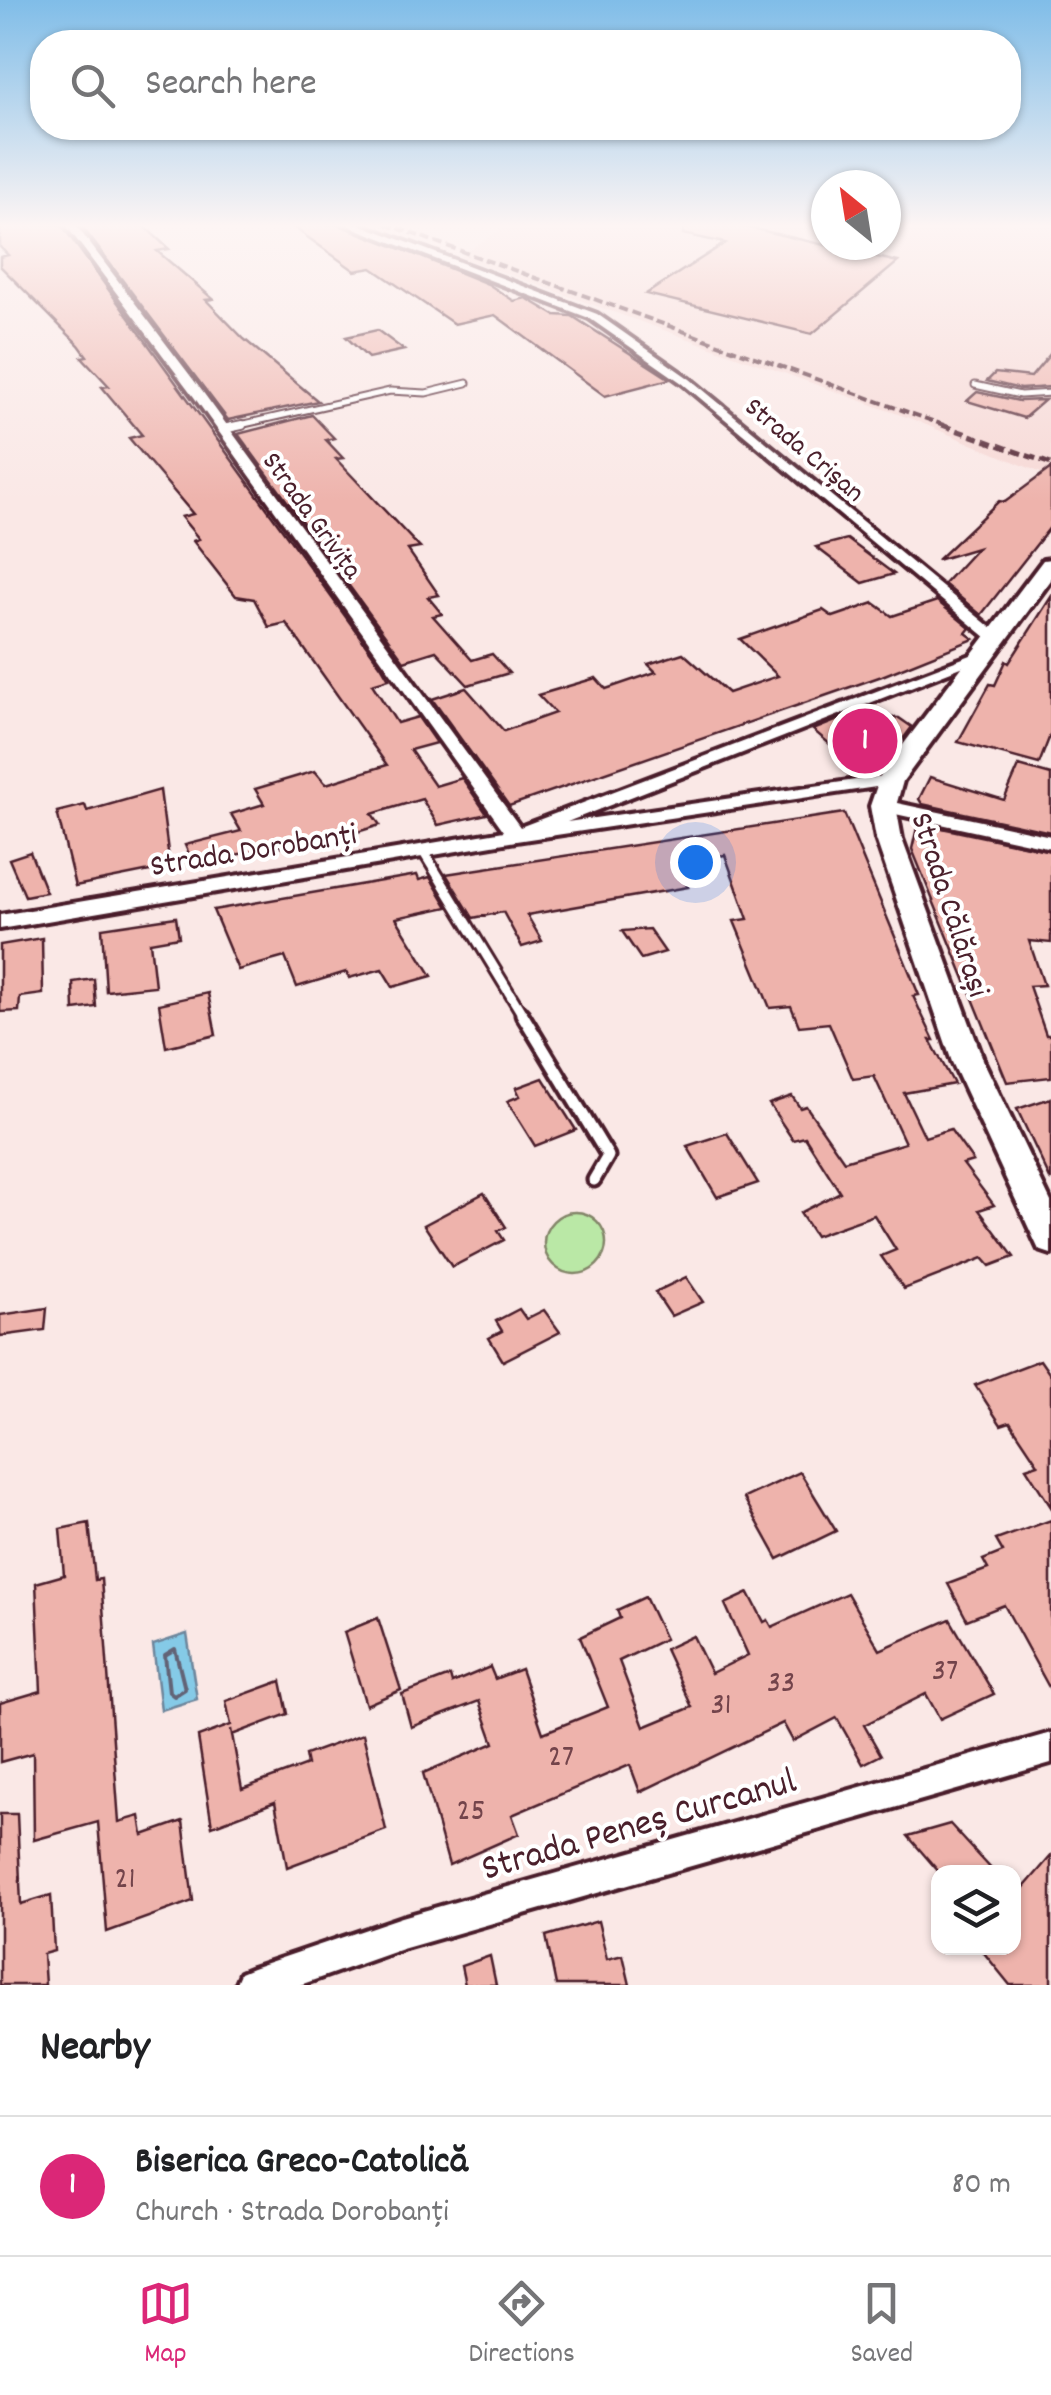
<!DOCTYPE html>
<html lang="en">
<head>
<meta charset="utf-8">
<style>
  :root { --surface:#fff; --page:#f2f2f2; --text:#202124; --muted:#757577; --line:#e0e0e0; --accent:#db2777 }
  body { margin:0; font-family:Dekko,sans-serif; background:var(--page); color:var(--text) }
  .controls { position:absolute; right:30px; bottom:30px; display:grid; overflow:hidden; border-radius:20px; box-shadow:0 2px 8px #0004 }
  .controls button { width:90px; height:90px; display:grid; place-items:center; padding:0; border:0; border-bottom:2px solid var(--line); background:var(--surface); color:var(--text); font:50px sans-serif }
  .compass { position:absolute; left:811px; top:170px; width:90px; height:90px; border-radius:50%; background:var(--surface); box-shadow:0 2px 8px #0004; rotate:330deg }
  .you { position:absolute; left:695px; top:862px; width:35px; height:35px; margin:-25px; border:8px solid #fff; border-radius:50%; background:#1a73e8; box-shadow:0 0 0 15px #1a73e833 }
  .badge { display:grid; place-items:center; width:65px; height:65px; border-radius:50%; background:var(--accent); color:#fff; font-size:32px; font-weight:700 }
  .pin { position:absolute; translate:-50% -50%; border:5px solid #fff; box-shadow:0 2px 10px #0006 }
  .list { margin:0; padding:0; list-style:none }
  h2 { display:flex; justify-content:space-between; align-items:center; height:130px; margin:0; padding:0 40px; font-size:42px }
  h2 small { font-size:32px; font-weight:400; color:var(--muted) }
  .list li { display:grid; grid-template-columns:65px 1fr auto; gap:30px; align-items:center; box-sizing:border-box; height:140px; padding:0 40px; border-top:2px solid var(--line) }
  .list b { display:block; font-size:38px; white-space:nowrap }
  .list p { margin:0; font-size:32px; white-space:nowrap; color:var(--muted) }
  .list em { font-size:32px; font-style:normal; color:var(--muted) }
  .icon { flex:none; width:55px; height:55px; fill:none; stroke:currentColor; stroke-width:2; stroke-linecap:round; stroke-linejoin:round }
  .map { position:relative; flex:none; width:1051px; height:1985px; overflow:hidden }
  .search { position:absolute; background:var(--surface); box-shadow:0 2px 8px #0004; left:30px; right:30px; top:30px; height:110px; display:flex; align-items:center; gap:25px; box-sizing:border-box; padding:0 35px; border-radius:40px; color:var(--muted); font-size:38px }
  .sheet { height:270px; background:var(--surface) }
  nav { display:flex; justify-content:space-around; align-items:center; box-sizing:border-box; height:140px; border-top:2px solid var(--line); background:var(--surface); font-size:28px; color:var(--muted) }
  nav a { display:grid; justify-items:center; gap:5px }
  nav .on { color:var(--accent) }
  .map>svg:first-child { display:block }
</style>
</head>
<body>
<div class="map">
<svg width="1051" height="1985" viewBox="0 0 1051 1985">
  <rect width="100%" height="100%" fill="#fae8e6"/>
  <filter id="ink" filterUnits="userSpaceOnUse"><feTurbulence type="fractalNoise" baseFrequency=".01" numOctaves="2"/><feDisplacementMap in="SourceGraphic" scale="20" xChannelSelector="R" yChannelSelector="G"/><feConvolveMatrix kernelMatrix="1 2 1 2 8 2 1 2 1" color-interpolation-filters="sRGB"/></filter>
  <g filter="url(#ink)">
    <polygon fill="#f6d8d5" points="508,224 826,224 826,245 886,245 886,224 1051,224 1051,477 912,419 460,257"/>
    <circle fill="#bae8a6" stroke="#828468" stroke-width="2.5" cx="575" cy="1243" r="31"/>
    <polygon fill="#85cae7" stroke="#6d869c" stroke-width="2.5" points="187,1634 197,1699 161,1710 153,1645"/>
    <g fill="none" stroke-linecap="round" stroke-linejoin="round">
      <polygon stroke="#626376" stroke-width="4" points="175,1649 185,1689 174,1696 169,1692 165,1655"/>
    </g>
    <g fill="#eeb3ac" stroke="#4a1f2b" stroke-width="2.5">
      <polygon points="0,224 61,224 382,667 389,679 372,684 397,723 418,717 436,743 410,750 435,786 462,778 487,814 438,825 422,799 372,814 380,825 325,842 323,838 193,863 185,845 241,831 231,814 264,804 255,789 315,771 326,784 387,765 286,623 269,627 254,599 236,596 193,541 199,539 181,517 193,514 129,438 142,435 102,387 109,386 82,357 87,356 79,345 0,266 0,257 8,255 0,247"/>
      <polygon points="80,224 142,224 169,249 157,251 213,299 206,300 244,339 318,401 228,420"/>
      <polygon points="289,224 340,224 488,284 514,301 526,298 555,315 572,316 670,379 605,396 495,315 454,324 372,268 355,271"/>
      <polygon points="684,224 734,224 898,262 812,334 646,294 725,243 683,234"/>
      <polygon points="377,330 404,350 368,358 346,337"/>
      <polygon points="1051,353 1051,387 1020,389 987,381 995,373 1031,377"/>
      <polygon points="977,392 1019,401 1045,400 1024,418 967,401"/>
      <polygon points="312,415 334,438 326,440 343,458 336,459 420,548 408,550 439,595 428,597 442,614 433,616 472,660 492,654 509,673 468,685 436,651 404,661 238,434"/>
      <polygon points="1051,468 1051,526 981,615 944,584 977,548 937,560 999,501 1005,502"/>
      <polygon points="847,539 894,574 863,583 816,547"/>
      <polygon points="1051,597 1051,733 1039,764 958,742 990,684 995,685 1006,661 1009,663"/>
      <polygon points="937,601 970,628 966,633 974,639 882,676 509,806 432,699 466,688 504,731 555,713 538,695 596,678 606,689 656,672 648,664 683,653 728,693 778,676 740,639 823,610 833,617 874,603 892,616"/>
      <polygon points="848,716 899,718 912,727 900,743 850,761 813,730"/>
      <polygon points="1019,766 1051,775 1051,832 922,804 919,799 930,777 1004,800"/>
      <polygon points="160,790 170,867 75,886 57,812 85,805 87,811"/>
      <polygon points="844,813 919,995 913,996 934,1040 930,1040 954,1084 904,1093 925,1137 950,1129 973,1161 963,1164 994,1205 979,1210 1014,1257 990,1266 983,1258 904,1289 881,1256 896,1250 874,1215 815,1236 800,1213 840,1192 805,1137 793,1140 769,1104 792,1096 800,1108 806,1106 844,1161 905,1143 874,1076 853,1079 829,1023 799,1026 791,1006 770,1008 734,921 748,919 725,855 674,864 688,887 527,915 542,941 522,947 503,912 473,918 446,874"/>
      <polygon points="918,823 1051,851 1051,943 1029,941 1044,985 1029,986 1046,1035 1051,1035 1051,1077 1007,1082 912,849"/>
      <polygon points="30,852 46,892 25,896 9,859"/>
      <polygon points="417,875 419,880 430,877 448,907 396,918 432,976 393,987 382,969 349,978 346,972 297,987 285,957 238,970 213,910"/>
      <polygon points="176,917 179,937 150,942 155,986 106,991 102,928"/>
      <polygon points="649,929 665,952 641,959 622,931"/>
      <polygon points="42,938 43,994 20,997 19,1011 0,1012 0,945"/>
      <polygon points="94,979 96,1007 74,1010 73,982"/>
      <polygon points="208,993 216,1035 166,1047 159,1004"/>
      <polygon points="543,1078 576,1130 535,1146 507,1101 520,1096 516,1088"/>
      <polygon points="1051,1098 1051,1181 1017,1109"/>
      <polygon points="727,1133 758,1183 717,1197 687,1146"/>
      <polygon points="484,1193 506,1227 498,1231 504,1240 452,1267 424,1225"/>
      <polygon points="686,1277 703,1302 671,1316 655,1292"/>
      <polygon points="47,1308 45,1330 0,1336 0,1315"/>
      <polygon points="519,1309 526,1319 544,1310 560,1332 503,1361 489,1338 502,1331 496,1321"/>
      <polygon points="1040,1360 1051,1376 1051,1507 1026,1468 1038,1464 1010,1422 1001,1425 975,1385"/>
      <polygon points="800,1472 836,1531 778,1559 744,1498"/>
      <polygon points="1051,1520 1051,1691 1004,1605 967,1620 948,1584 988,1569 983,1560 1003,1552 996,1540"/>
      <polygon points="89,1523 95,1580 101,1579 119,1822 140,1816 143,1835 183,1821 193,1901 107,1932 98,1822 34,1840 33,1753 0,1762 0,1703 41,1691 36,1583 64,1575 60,1529"/>
      <polygon points="749,1593 764,1622 768,1620 772,1627 847,1593 880,1650 950,1619 994,1694 940,1719 926,1694 864,1725 881,1755 863,1764 837,1718 793,1741 783,1723 640,1792 630,1765 512,1815 519,1834 449,1865 423,1773 494,1743 479,1701 411,1727 402,1694 450,1676 452,1683 490,1667 495,1679 521,1669 543,1733 608,1707 580,1637 620,1618 617,1610 645,1597 665,1639 619,1661 644,1727 692,1707 665,1649 693,1636 711,1673 748,1655 725,1604"/>
      <polygon points="378,1618 401,1690 366,1705 344,1632"/>
      <polygon points="281,1681 288,1714 232,1735 231,1729 242,1789 307,1765 305,1755 363,1734 386,1830 287,1867 275,1802 212,1826 198,1737 231,1725 226,1701"/>
      <polygon points="0,1814 17,1814 21,1904 51,1895 54,1951 43,1954 45,1985 0,1985"/>
      <polygon points="950,1824 994,1872 939,1872 908,1836"/>
      <polygon points="1051,1856 1051,1985 1010,1985 980,1948 1014,1948 1014,1899"/>
      <polygon points="598,1921 607,1959 623,1955 630,1985 556,1985 546,1936"/>
      <polygon points="490,1956 496,1985 465,1985 461,1966"/>
    </g>
    <g fill="none" stroke-linecap="round" stroke-linejoin="round">
      <g stroke="#4a1f2b" stroke-width="9">
        <g id="lane-far3">
          <polyline points="975,385 1020,395 1051,393"/>
          <polyline points="231,427 390,391 426,393 467,383"/>
        </g>
      </g>
      <g stroke="#4a1f2b" stroke-width="12">
        <polyline id="lane-far2" points="223,429 242,425"/>
      </g>
      <g stroke="#4a1f2b" stroke-width="15">
        <polyline id="lane-far1" points="423,851 524,1017"/>
      </g>
      <g stroke="#4a1f2b" stroke-width="19">
        <polyline id="lane" points="522,1014 608,1156 594,1180"/>
      </g>
      <g stroke="#4a1f2b" stroke-width="8">
        <g id="street">
          <polygon points="65,224 75,224 202,391 520,827 984,650 994,650 997,653 567,822 890,775 899,780 896,784 516,841 0,929 0,915 504,831 194,397"/>
          <polygon points="344,224 359,224 597,314 690,379 1006,640 998,645 993,643 682,383 589,318"/>
          <polygon points="883,800 1051,836 1051,848 877,810 874,806"/>
          <polygon points="1051,1733 1051,1763 402,1949 300,1985 235,1985 240,1973 252,1968 402,1917"/>
        </g>
      </g>
      <g stroke="#4a1f2b" stroke-width="8">
        <polygon id="secondary" points="1051,559 1051,580 903,781 896,806 902,839 984,1062 1051,1202 1051,1254 1039,1250 952,1062 876,839 870,806 881,774 1043,560"/>
      </g>
      <use href="#lane-far3" stroke="#fff" stroke-width="5"/>
      <use href="#lane-far2" stroke="#fff" stroke-width="8"/>
      <use href="#lane-far1" stroke="#fff" stroke-width="9"/>
      <use href="#lane" stroke="#fff" stroke-width="11"/>
      <use href="#street" fill="#fff" fill-rule="evenodd"/>
      <use href="#secondary" fill="#fff" fill-rule="evenodd"/>
      <polyline stroke="#4a1f2b" stroke-width="4" stroke-dasharray="9 4" stroke-linecap="butt" points="386,224 949,427"/>
      <polyline stroke="#4a1f2b" stroke-width="5" stroke-dasharray="10 5" stroke-linecap="butt" points="942,425 1051,464"/>
    </g>
  </g>
  <linearGradient id="sky" x2="0" y2="1"><stop stop-color="#80bde8"/><stop offset="0.45" stop-color="#fdf5f4"/><stop offset="1" stop-color="#fdf5f4" stop-opacity="0"/></linearGradient>
  <rect width="1051" height="502" fill="url(#sky)"/>
  <g text-anchor="middle" stroke-width="8" stroke-linejoin="round" paint-order="stroke">
    <g font-size="28" fill="#4a1f2b" stroke="#fff">
      <text transform="translate(806 448) rotate(40)" y="10">Strada Crișan</text>
      <text transform="translate(314 514) rotate(54)" y="10">Strada Grivița</text>
    </g>
    <g font-size="32" fill="#4a1f2b" stroke="#fff">
      <text transform="translate(253 848) rotate(-9)" y="11">Strada Dorobanți</text>
      <text transform="translate(952 904) rotate(72)" y="11">Strada Călărași</text>
    </g>
    <g font-size="32" fill="#73444b">
      <text x="945" y="1679">37</text>
      <text x="781" y="1691">33</text>
      <text x="721" y="1713">31</text>
      <text x="561" y="1765">27</text>
      <text x="471" y="1819">25</text>
      <text x="125" y="1887">21</text>
    </g>
    <g font-size="38" fill="#4a1f2b" stroke="#fff">
      <text transform="translate(638 1822) rotate(-16)" y="13">Strada Peneș Curcanul</text>
    </g>
  </g>
</svg>
<div class="controls">
<button><svg class="icon" aria-label="layers" viewBox="0 0 24 24"><path d="M12 4l9 5-9 5-9-5zM3 14l9 5 9-5"/></svg></button>
</div>
<svg class="compass" viewBox="-18 -18 36 36"><path d="M0-13l5 13h-10z" fill="#e53935"/><path d="M0 13l5-13h-10z" fill="#757577"/></svg>
<div class="you"></div>
<div class="pin badge" style="left:865px;top:741px">1</div>
<div class="search"><svg class="icon" aria-label="search" viewBox="0 0 24 24"><circle cx="10" cy="10" r="6"/><path d="M15 15l6 6"/></svg>Search here</div>
</div>
<section class="sheet">
<h2>Nearby<small></small></h2>
<ul class="list">
<li><span class="badge">1</span><div><b>Biserica Greco-Catolică</b><p>Church · Strada Dorobanți</p></div><em>80 m</em></li>
</ul>
</section>
<nav>
<a class="on"><svg class="icon" aria-label="map" viewBox="0 0 24 24"><path d="M3 6l6-2 6 2 6-2v14l-6 2-6-2-6 2zM9 4v14M15 6v14"/></svg>Map</a>
<a><svg class="icon" aria-label="directions" viewBox="0 0 24 24"><path d="M12 3l9 9-9 9-9-9zM9 14v-3h6M13 9l2 2-2 2"/></svg>Directions</a>
<a><svg class="icon" aria-label="saved" viewBox="0 0 24 24"><path d="M7 4h10v16l-5-4-5 4z"/></svg>Saved</a>
</nav>
</body>
</html>
